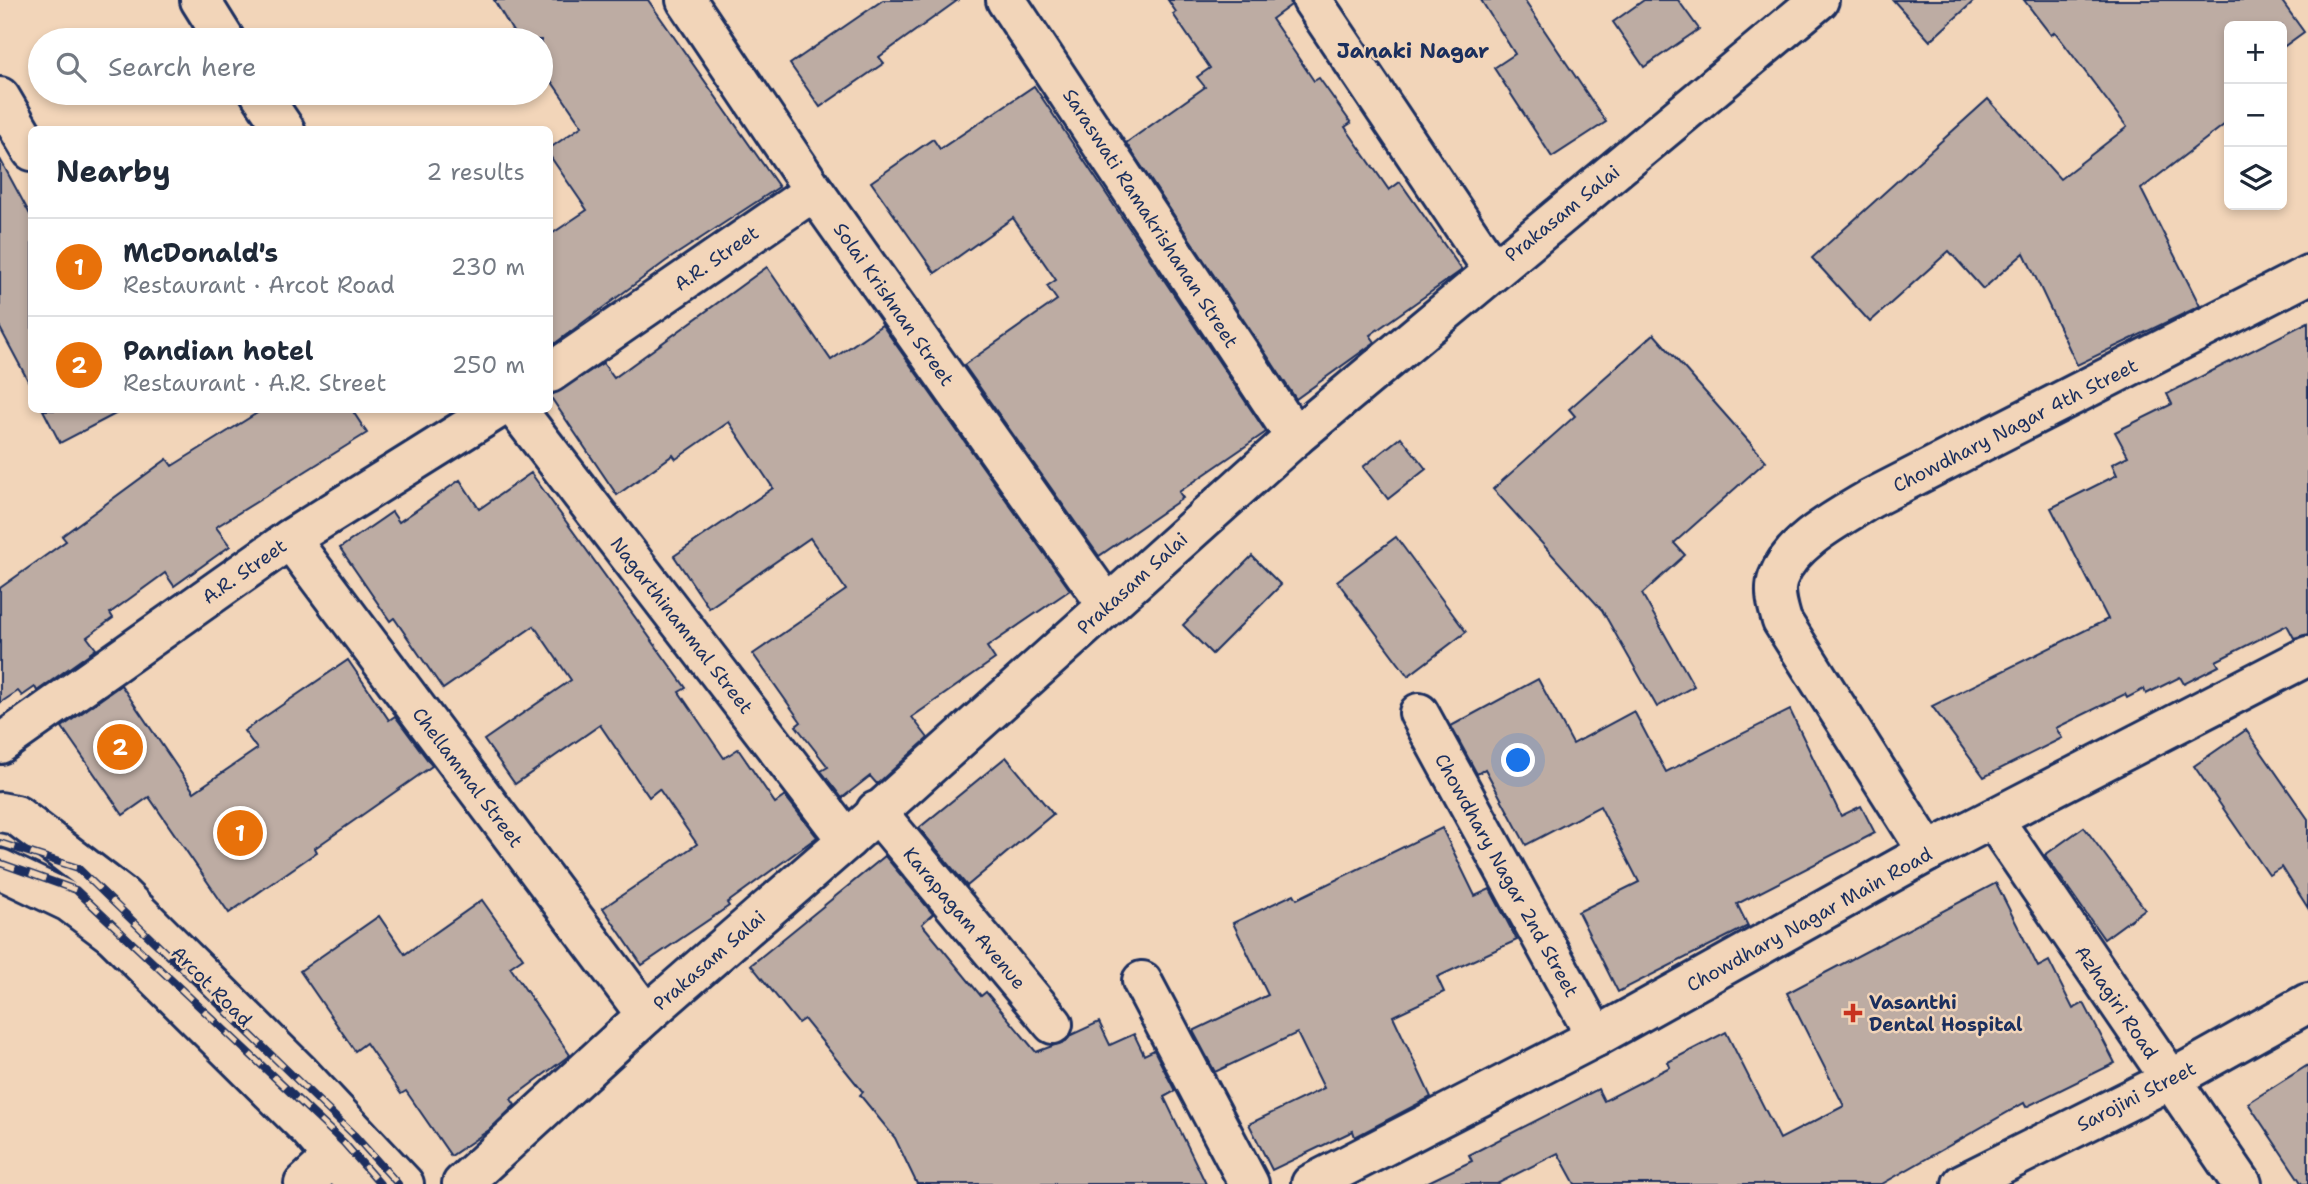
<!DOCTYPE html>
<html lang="en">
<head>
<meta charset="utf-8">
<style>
  :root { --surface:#fff; --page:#f2f2f3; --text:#1f2937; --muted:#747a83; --line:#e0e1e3; --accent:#c8321e }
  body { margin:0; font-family:"Shantell Sans",sans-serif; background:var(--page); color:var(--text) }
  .controls { position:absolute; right:21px; top:21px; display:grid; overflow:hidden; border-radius:10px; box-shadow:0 4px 10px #0003 }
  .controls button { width:63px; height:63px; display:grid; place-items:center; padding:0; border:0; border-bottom:2px solid var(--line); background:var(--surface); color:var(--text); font:35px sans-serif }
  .you { position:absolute; left:1519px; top:761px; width:24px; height:24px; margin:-18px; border:5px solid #fff; border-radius:50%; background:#1a73e8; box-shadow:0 0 0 10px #1a73e833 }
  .badge { display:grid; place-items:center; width:46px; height:46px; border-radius:50%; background:var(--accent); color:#fff; font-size:23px; font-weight:700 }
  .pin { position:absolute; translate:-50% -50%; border:4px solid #fff; box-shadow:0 2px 7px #0006 }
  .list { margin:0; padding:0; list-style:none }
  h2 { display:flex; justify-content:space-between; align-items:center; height:91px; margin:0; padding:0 28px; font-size:30px }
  h2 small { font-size:23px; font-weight:400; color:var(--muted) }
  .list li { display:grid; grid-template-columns:46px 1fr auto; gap:21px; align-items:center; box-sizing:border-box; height:98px; padding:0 28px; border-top:2px solid var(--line) }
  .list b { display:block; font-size:26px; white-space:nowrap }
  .list p { margin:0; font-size:23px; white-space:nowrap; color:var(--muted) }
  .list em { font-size:23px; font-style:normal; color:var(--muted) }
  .icon { flex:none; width:38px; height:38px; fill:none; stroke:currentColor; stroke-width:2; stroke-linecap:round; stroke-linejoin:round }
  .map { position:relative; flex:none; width:2308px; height:1184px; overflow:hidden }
  .search { position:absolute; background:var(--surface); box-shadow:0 4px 10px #0003; left:28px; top:28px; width:525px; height:77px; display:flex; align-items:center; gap:18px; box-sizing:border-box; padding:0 24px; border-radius:38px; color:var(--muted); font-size:26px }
  .panel { position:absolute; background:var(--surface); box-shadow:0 4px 10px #0003; left:28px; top:126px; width:525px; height:287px; border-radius:10px }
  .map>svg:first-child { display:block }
</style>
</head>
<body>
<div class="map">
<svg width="2308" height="1184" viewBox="0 0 2308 1184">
  <rect width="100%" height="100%" fill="#f2d5b9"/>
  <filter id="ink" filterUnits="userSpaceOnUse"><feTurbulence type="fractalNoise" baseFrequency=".0143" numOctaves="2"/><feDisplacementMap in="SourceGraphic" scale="14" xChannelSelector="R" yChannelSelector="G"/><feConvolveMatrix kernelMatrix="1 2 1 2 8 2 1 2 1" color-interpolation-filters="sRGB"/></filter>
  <g filter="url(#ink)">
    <g fill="#bdaca3" stroke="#1b2f5e" stroke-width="2">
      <polygon points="494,0 648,0 779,187 666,261 550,347 550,235 587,210 550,156 550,148 582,126 541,66 541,40 518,40"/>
      <polygon points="883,0 958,0 879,57 884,63 820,107 790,64"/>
      <polygon points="1168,0 1290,0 1291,5 1272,19 1314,81 1319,78 1351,123 1345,127 1389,190 1400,182 1462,270 1370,335 1375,342 1296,399 1126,143 1205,87 1197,77 1210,68 1173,14 1176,12"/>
      <polygon points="1481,0 1524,0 1606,122 1552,157 1494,68 1515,54"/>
      <polygon points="1644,0 1678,0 1699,29 1644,67 1613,22"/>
      <polygon points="1893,0 1975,0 1930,41"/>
      <polygon points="2024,0 2281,0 2304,32 2282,48 2282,26 2229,26 2229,121 2141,189 2200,306 2077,365 2024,253 1983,289 1949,251 1870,322 1812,258 1988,99 2060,179 2127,127 2055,32 2051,35"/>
      <polygon points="1034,86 1266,432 1179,492 1183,498 1099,556 964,365 1057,300 1047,286 1056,280 1013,218 935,273 871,182 933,139 940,149"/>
      <polygon points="0,159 32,218 32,388 0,328"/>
      <polygon points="767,267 831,360 882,325 1070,590 987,647 995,659 912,717 928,738 877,784 870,776 842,798 821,771 828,767 796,726 801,722 753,654 846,590 810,538 709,608 674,556 773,488 729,422 676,459 673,455 617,495 550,396 603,363 614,378"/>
      <polygon points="2308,322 2308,634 2294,638 2287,625 2216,661 2219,666 2184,684 2180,677 2146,694 2144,689 2127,698 2125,694 2056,728 2062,738 1984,777 1932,706 2108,619 2051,508 2117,475 2112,464 2128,456 2115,432 2172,404 2167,394"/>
      <polygon points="1654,334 1766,461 1674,543 1685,555 1642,594 1694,686 1657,707 1602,610 1493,489 1575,416 1569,409"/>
      <polygon points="43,410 123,410 60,443"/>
      <polygon points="262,410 352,410 367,433 216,527 230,546 174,586 165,573 110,613 113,618 87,637 96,649 37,691 35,687 22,696 18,691 0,703 0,588 66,541 62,536 167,459 172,466"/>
      <polygon points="1401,437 1426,469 1388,499 1363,467"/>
      <polygon points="531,473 686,688 679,692 724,758 738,749 775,803 785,796 817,837 727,903 729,906 642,965 603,908 697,844 659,789 649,797 600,725 515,784 484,740 571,680 534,626 443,689 394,618 390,621 340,548 392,512 399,522 460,480 479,509"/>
      <polygon points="1396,537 1466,632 1408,676 1337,581"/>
      <polygon points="1252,556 1281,585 1212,654 1183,625"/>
      <polygon points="348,660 389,720 395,716 432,766 315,848 317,852 229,913 149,797 123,815 62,727 121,685 194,792 257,749 244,731"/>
      <polygon points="1538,679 1573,744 1634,711 1666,772 1790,710 1841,816 1861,806 1875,833 1737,904 1748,926 1618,992 1578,912 1639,882 1600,806 1526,845 1485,769 1477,774 1451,726"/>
      <polygon points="2246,730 2308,819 2308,908 2282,867 2269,875 2194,766"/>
      <polygon points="1006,757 1053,814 967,886 919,828"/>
      <polygon points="2084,827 2145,909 2104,939 2045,855"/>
      <polygon points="1442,828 1475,896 1490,889 1517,940 1437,977 1444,992 1393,1016 1431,1097 1355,1137 1353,1131 1272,1170 1249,1124 1324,1088 1297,1033 1215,1072 1193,1031 1268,995 1233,923 1294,894 1297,899"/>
      <polygon points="885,856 933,914 922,924 981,996 986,992 1036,1052 1066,1041 1071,1035 1099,1022 1110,1045 1134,1034 1144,1055 1154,1050 1175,1091 1164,1097 1206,1184 917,1184 895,1138 860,1095 863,1092 804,1019 798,1023 751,965"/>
      <polygon points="1996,883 2038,967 2049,961 2073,1009 2084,1003 2115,1063 2026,1107 2024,1103 1882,1184 1575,1184 1558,1153 1497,1184 1424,1184 1472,1161 1469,1155 1598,1089 1604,1101 1670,1067 1668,1062 1726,1032 1780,1139 1844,1106 1787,993"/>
      <polygon points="482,900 523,958 510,967 570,1055 511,1099 515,1105 489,1130 451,1156 406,1091 401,1094 366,1043 355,1051 300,971 379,916 405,954"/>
      <polygon points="2308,1065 2308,1184 2302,1184 2248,1103"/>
    </g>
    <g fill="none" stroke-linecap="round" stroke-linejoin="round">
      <g stroke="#1b2f5e" stroke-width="44">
        <g id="minor">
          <polyline points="200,0 225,40"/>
          <polyline points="686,0 814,191 1107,605"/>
          <polyline points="1006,0 1295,437"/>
          <polyline points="1312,0 1493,270"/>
          <polyline points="260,93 285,130"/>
          <polyline points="0,97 32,151"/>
          <polyline points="550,373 814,191"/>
          <polyline points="517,410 847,840"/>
          <polyline points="290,539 646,1015"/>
          <polyline points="1419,713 1596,1037"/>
          <polyline points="0,744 290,539 496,410"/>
          <polyline points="876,811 1053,1024"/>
          <polyline points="1994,820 2242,1184"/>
          <path d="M1928,852L1782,621C1778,607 1773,592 1778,578C1791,542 1839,518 1870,499L2308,275"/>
          <polyline points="1142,981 1249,1184"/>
          <polyline points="304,1184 333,1157"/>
          <polyline points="462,1184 646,1015 847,840 1295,437 1819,0"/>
          <polyline points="1311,1184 1596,1037 1928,852 2308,656"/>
          <polyline points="1962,1184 2170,1080 2308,1003"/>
        </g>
      </g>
      <g stroke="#1b2f5e" stroke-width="44">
        <g id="major">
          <polyline points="0,812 16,815 122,896 299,1072 404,1184"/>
          <polyline points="0,869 69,902 113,935 309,1129 357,1184"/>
        </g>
      </g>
      <use href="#minor" stroke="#f2d5b9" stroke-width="38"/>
      <use href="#major" stroke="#f2d5b9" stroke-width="38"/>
      <g stroke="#1b2f5e" stroke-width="8">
        <g id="rail">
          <polyline points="0,843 78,868 354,1135 398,1184"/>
          <polyline points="0,863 76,890 344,1143 380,1184"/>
        </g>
      </g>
      <use href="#rail" stroke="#f2d5b9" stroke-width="5" stroke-dasharray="16" stroke-linecap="butt"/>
    </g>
  </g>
  <path fill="#c8321e" stroke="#f2d5b9" stroke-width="2.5" d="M1849.5 1002.5h7v7h7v7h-7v7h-7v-7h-7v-7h7z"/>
  <g text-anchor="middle" stroke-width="5" stroke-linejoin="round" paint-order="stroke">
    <g font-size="19" fill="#1b2f5e" stroke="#f2d5b9">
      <text transform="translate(1562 213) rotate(-39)" y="7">Prakasam Salai</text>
      <text transform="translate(1151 218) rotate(57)" y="7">Saraswati Ramakrishanan Street</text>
      <text transform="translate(716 258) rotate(-35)" y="7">A.R. Street</text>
      <text transform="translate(894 304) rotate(55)" y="7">Solai Krishnan Street</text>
      <text transform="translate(2015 425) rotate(-27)" y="7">Chowdhary Nagar 4th Street</text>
      <text transform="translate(244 571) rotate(-35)" y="7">A.R. Street</text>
      <text transform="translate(1132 583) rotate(-42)" y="7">Prakasam Salai</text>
      <text transform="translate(682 625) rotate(52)" y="7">Nagarthinammal Street</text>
      <text transform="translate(468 777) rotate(53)" y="7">Chellammal Street</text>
      <text transform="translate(1507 875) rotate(61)" y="7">Chowdhary Nagar 2nd Street</text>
      <text transform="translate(965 918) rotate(50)" y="7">Karapagam Avenue</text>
      <text transform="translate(1809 919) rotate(-29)" y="7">Chowdhary Nagar Main Road</text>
      <text transform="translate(709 960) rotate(-41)" y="7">Prakasam Salai</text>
      <text transform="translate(212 986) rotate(45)" y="7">Arcot Road</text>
      <text transform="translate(2117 1002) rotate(56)" y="7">Azhagiri Road</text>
      <text transform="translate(2136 1096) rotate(-27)" y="7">Sarojini Street</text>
    </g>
    <g font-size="19" font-weight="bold" fill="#1b2f5e" stroke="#f2d5b9" text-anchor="start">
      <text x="1869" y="1009">Vasanthi<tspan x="1869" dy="22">Dental Hospital</tspan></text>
    </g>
    <g font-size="21" font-weight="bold" fill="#1b2f5e" stroke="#f2d5b9">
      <text x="1413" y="58">Janaki Nagar</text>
    </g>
  </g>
</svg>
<div class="controls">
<button>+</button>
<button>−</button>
<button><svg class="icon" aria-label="layers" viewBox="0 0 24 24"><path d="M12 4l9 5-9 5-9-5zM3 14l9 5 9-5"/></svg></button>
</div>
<div class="you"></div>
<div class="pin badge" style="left:240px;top:833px;background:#e8710a">1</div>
<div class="pin badge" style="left:120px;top:747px;background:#e8710a">2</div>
<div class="search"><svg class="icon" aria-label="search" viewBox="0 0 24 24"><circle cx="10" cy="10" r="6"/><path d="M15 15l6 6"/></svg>Search here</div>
<section class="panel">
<h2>Nearby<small>2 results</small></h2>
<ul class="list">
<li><span class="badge" style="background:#e8710a">1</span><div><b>McDonald's</b><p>Restaurant · Arcot Road</p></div><em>230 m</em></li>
<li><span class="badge" style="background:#e8710a">2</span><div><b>Pandian hotel</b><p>Restaurant · A.R. Street</p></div><em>250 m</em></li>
</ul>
</section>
</div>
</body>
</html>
